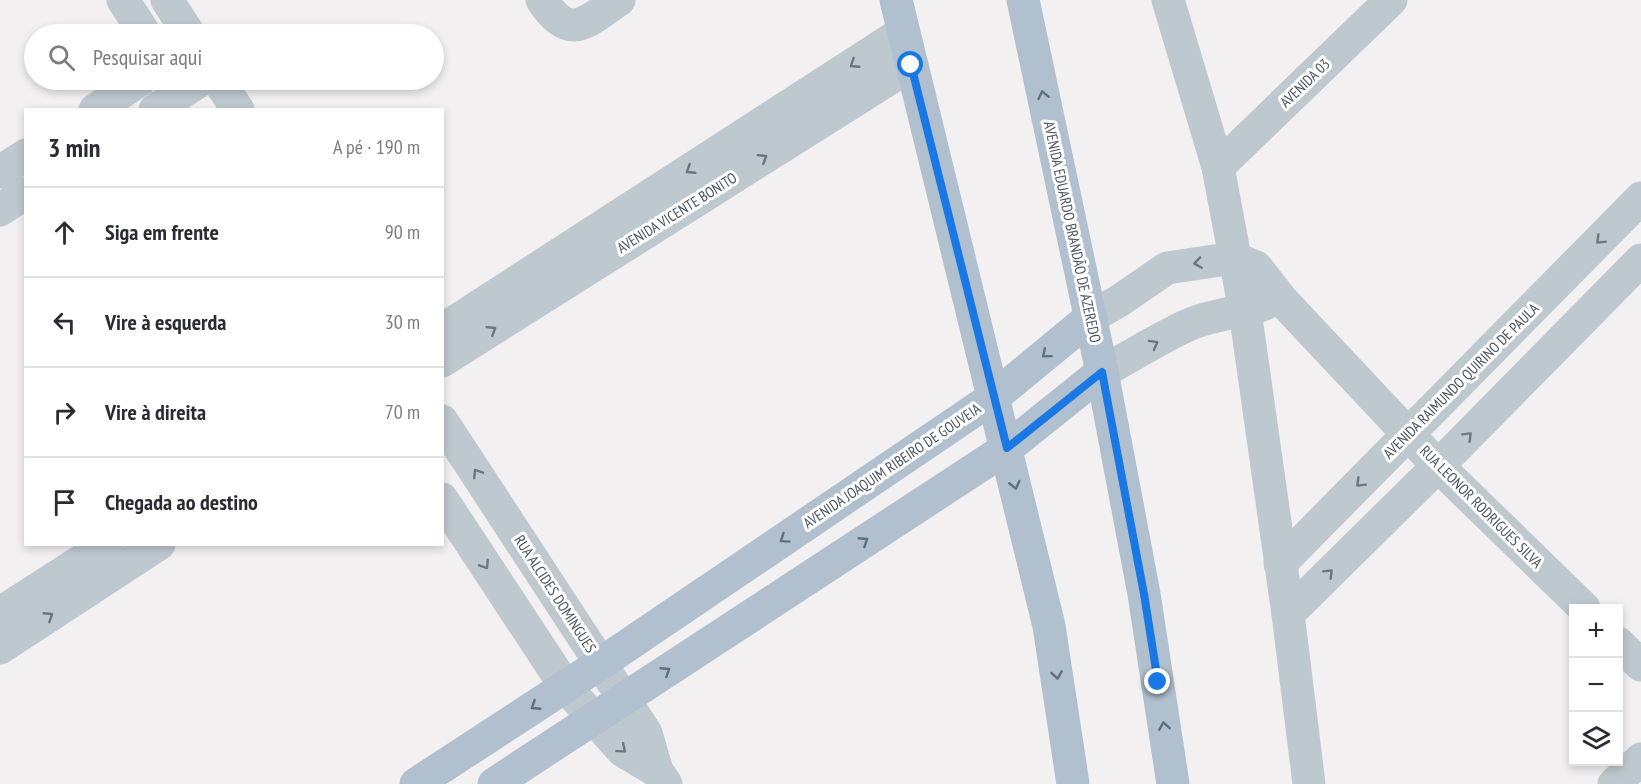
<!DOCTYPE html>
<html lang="pt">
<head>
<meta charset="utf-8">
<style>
  :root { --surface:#fff; --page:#f7f7f7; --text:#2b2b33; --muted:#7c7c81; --line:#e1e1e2 }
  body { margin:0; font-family:"PT Sans Narrow",sans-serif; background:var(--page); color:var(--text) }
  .controls { position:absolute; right:18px; bottom:18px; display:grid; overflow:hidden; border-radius:0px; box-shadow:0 3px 9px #0003 }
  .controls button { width:54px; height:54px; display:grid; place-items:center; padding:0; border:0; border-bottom:2px solid var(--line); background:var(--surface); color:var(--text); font:30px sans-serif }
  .stop { position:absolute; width:18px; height:18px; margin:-14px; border:4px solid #1978e3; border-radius:50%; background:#fff }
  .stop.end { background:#1978e3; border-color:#fff; box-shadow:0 2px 6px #0008 }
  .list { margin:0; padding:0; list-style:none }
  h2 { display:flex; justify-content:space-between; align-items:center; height:78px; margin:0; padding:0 24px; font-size:26px }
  h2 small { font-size:20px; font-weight:400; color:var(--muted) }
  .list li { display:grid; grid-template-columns:39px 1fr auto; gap:18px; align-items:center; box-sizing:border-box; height:90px; padding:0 24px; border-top:2px solid var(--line) }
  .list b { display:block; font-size:22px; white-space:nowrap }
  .list em { font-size:20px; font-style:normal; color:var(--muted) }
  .icon { flex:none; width:33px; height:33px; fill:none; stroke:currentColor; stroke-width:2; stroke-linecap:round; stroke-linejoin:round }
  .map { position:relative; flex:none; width:1641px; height:784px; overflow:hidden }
  .search { position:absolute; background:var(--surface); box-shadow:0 3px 9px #0003; left:24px; top:24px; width:420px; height:66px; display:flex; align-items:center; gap:15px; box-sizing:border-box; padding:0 21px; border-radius:33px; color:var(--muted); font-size:22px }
  .panel { position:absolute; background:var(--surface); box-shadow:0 3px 9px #0003; left:24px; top:108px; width:420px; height:438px; border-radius:0px }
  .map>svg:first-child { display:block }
</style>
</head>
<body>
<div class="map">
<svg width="1641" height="784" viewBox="0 0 1641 784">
  <rect width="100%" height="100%" fill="#f2f0f0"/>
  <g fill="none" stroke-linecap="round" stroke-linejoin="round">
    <g stroke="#bec8cf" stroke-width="33">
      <polyline points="123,0 145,34"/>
      <polyline points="167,0 189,34"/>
      <path d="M542,0C570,43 586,22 619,0"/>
      <polyline points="1168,0 1218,167 1245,311 1288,614 1309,784"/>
      <polyline points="218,80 238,110"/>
      <polyline points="95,110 140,80"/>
      <polyline points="155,110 201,80"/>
      <polyline points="1218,167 1391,0"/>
      <polyline points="0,172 26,155"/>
      <polyline points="0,210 26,193"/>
      <polyline points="1091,317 1119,301 1167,268 1234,258 1256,267 1281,299 1438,466 1584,608"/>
      <polyline points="442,330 903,32"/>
      <polyline points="442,361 911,65"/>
      <path d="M1102,372C1130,357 1164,335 1193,323C1216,314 1241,313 1265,304"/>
      <polyline points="442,421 646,733 657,771 666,784"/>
      <polyline points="442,499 565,686 623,751 657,771"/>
      <polyline points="1280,564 1641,198"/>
      <polyline points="0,613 108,544"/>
      <polyline points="1288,614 1438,466 1641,260"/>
      <polyline points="1618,643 1641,665"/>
      <polyline points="0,648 159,544"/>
      <polyline points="1614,784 1641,759"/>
    </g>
    <g stroke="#b0c0cf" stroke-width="33">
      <polyline points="896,0 1049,626 1073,784"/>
      <polyline points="1023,0 1102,372 1144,594 1173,784"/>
      <polyline points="416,784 600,664 994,397 1091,317"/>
      <polyline points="494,784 1007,448 1102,372"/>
    </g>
  </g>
  <defs><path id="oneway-chevron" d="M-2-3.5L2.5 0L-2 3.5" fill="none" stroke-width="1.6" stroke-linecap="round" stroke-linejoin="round" transform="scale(1.5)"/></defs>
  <g stroke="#6b7780">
    <use href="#oneway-chevron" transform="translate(854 64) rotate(147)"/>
    <use href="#oneway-chevron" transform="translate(763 158) rotate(-32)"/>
    <use href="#oneway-chevron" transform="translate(690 170) rotate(147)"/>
    <use href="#oneway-chevron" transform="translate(1600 240) rotate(135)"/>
    <use href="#oneway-chevron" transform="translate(1198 263) rotate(171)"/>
    <use href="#oneway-chevron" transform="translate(492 330) rotate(-32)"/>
    <use href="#oneway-chevron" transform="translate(1154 344) rotate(-29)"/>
    <use href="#oneway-chevron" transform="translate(1468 436) rotate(-45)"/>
    <use href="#oneway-chevron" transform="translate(477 473) rotate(-123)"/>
    <use href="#oneway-chevron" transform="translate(1360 483) rotate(135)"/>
    <use href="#oneway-chevron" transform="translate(485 565) rotate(57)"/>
    <use href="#oneway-chevron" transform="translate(1329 573) rotate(-45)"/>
    <use href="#oneway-chevron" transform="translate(49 616) rotate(-33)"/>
    <use href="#oneway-chevron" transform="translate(622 749) rotate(40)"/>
  </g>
  <g stroke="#626f7a">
    <use href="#oneway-chevron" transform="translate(1043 95) rotate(-102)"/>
    <use href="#oneway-chevron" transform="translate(1046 354) rotate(140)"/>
    <use href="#oneway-chevron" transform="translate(1015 485) rotate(77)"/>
    <use href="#oneway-chevron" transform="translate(784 539) rotate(146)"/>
    <use href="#oneway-chevron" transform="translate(864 541) rotate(-33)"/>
    <use href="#oneway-chevron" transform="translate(666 671) rotate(-33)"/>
    <use href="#oneway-chevron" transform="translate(1057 675) rotate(81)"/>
    <use href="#oneway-chevron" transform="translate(535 706) rotate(147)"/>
    <use href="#oneway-chevron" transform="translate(1164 726) rotate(-99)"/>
  </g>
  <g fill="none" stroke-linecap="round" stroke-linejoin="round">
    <polyline stroke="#1978e3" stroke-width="8" points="911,65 1007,448 1102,372 1144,594 1158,682"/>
  </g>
  <g text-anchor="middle" stroke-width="6" stroke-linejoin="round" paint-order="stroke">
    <g font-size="15" fill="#48545e" stroke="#fff">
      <text transform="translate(1305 83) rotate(-44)" y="5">AVENIDA 03</text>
      <text transform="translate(677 213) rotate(-32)" y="5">AVENIDA VICENTE BONITO</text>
      <text transform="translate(1072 232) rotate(78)" y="5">AVENIDA EDUARDO BRANDÃO DE AZEREDO</text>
      <text transform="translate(1461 381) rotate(-45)" y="5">AVENIDA RAIMUNDO QUIRINO DE PAULA</text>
      <text transform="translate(892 466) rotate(-34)" y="5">AVENIDA JOAQUIM RIBEIRO DE GOUVEIA</text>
      <text transform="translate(1481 507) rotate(45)" y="5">RUA LEONOR RODRIGUES SILVA</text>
      <text transform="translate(555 594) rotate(57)" y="5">RUA ALCIDES DOMINGUES</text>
    </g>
  </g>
</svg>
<div class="controls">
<button>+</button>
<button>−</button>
<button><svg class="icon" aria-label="layers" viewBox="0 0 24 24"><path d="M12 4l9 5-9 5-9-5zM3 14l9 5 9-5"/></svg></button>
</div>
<div class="stop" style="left:911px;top:65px"></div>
<div class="stop end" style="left:1158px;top:682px"></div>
<div class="search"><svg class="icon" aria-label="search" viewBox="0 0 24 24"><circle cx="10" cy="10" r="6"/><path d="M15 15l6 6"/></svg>Pesquisar aqui</div>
<section class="panel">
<h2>3 min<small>A pé · 190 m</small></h2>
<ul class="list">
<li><svg class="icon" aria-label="ahead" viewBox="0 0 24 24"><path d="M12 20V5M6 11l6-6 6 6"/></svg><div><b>Siga em frente</b></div><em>90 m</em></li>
<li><svg class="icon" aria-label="left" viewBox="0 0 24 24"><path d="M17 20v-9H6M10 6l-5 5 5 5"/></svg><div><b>Vire à esquerda</b></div><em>30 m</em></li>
<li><svg class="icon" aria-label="right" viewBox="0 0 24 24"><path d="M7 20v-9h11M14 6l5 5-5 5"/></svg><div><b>Vire à direita</b></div><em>70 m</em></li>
<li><svg class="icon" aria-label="arrive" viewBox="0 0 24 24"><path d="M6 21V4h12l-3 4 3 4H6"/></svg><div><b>Chegada ao destino</b></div></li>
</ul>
</section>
</div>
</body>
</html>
